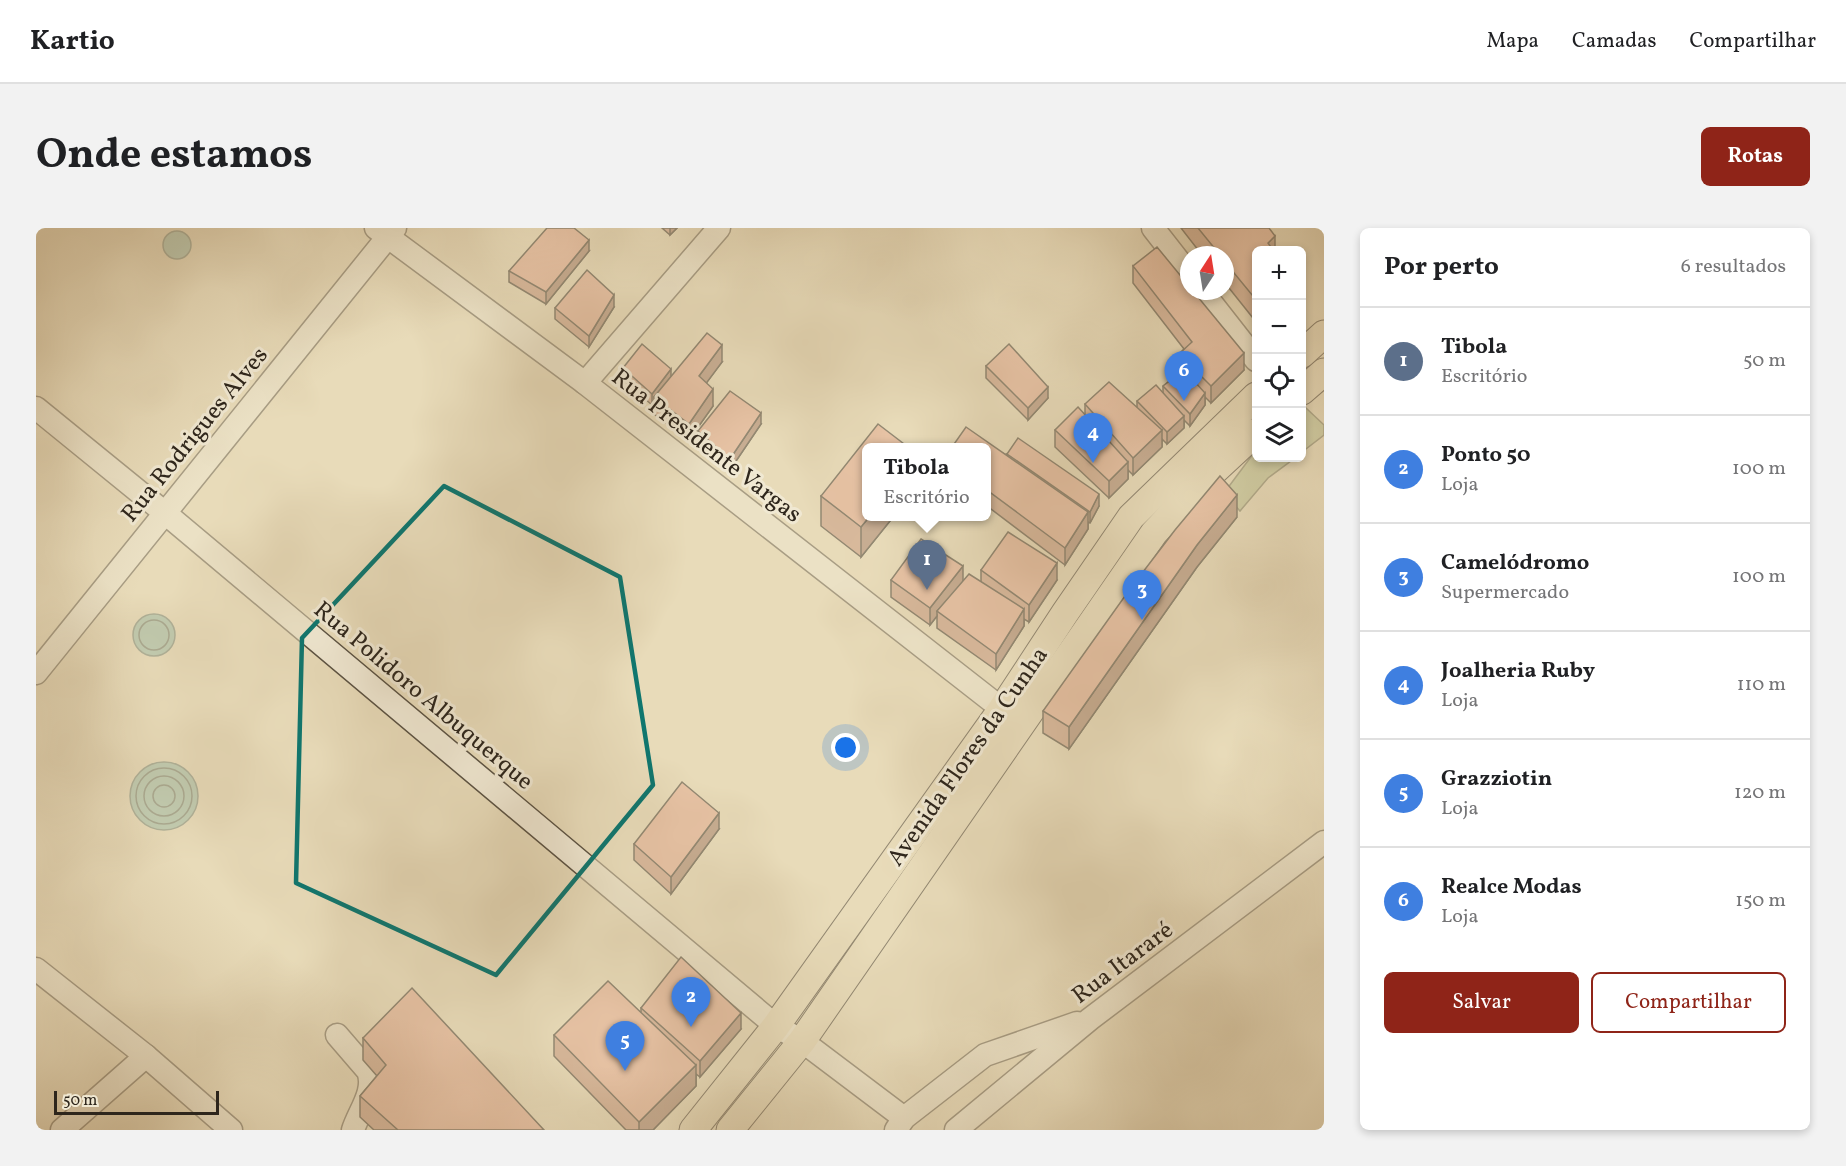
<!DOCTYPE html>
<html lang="pt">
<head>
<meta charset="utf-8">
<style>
  :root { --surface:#fff; --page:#f2f2f2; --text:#202124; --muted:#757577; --line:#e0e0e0; --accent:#8f2418 }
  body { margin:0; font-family:Vollkorn,serif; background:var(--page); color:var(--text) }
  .controls { position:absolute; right:18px; top:18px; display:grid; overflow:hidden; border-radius:9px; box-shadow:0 3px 9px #0003 }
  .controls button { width:54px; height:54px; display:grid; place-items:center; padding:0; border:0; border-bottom:2px solid var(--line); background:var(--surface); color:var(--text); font:30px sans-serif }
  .compass { position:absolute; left:1144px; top:18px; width:54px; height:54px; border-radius:50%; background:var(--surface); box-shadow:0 3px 9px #0003; rotate:12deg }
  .scale { position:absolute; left:18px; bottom:15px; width:165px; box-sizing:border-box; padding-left:6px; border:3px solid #2e261c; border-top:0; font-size:16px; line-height:21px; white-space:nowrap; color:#2e261c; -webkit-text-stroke:4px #f0e8d2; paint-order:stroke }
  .you { position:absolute; left:810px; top:520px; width:21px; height:21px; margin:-15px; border:4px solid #fff; border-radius:50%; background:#1a73e8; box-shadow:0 0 0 9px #1a73e833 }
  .badge { display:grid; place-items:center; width:39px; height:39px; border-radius:50%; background:var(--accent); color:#fff; font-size:20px; font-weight:700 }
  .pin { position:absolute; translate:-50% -50px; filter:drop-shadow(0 2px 3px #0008) }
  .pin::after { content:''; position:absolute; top:32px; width:21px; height:18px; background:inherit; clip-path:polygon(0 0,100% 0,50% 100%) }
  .popup { position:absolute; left:826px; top:215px; width:129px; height:78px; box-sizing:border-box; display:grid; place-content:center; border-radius:9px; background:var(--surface); filter:drop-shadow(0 2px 4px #0005); font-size:20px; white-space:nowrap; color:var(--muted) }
  .popup b { font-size:22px; color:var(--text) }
  .popup::after { content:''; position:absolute; left:50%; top:100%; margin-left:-12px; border:12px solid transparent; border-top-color:var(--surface) }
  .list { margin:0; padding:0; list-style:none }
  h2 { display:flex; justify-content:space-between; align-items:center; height:78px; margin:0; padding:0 24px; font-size:26px }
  h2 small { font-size:20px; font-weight:400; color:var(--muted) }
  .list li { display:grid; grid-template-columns:39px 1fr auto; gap:18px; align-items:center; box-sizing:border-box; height:108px; padding:0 24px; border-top:2px solid var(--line) }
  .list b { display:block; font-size:22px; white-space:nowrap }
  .list p { margin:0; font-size:20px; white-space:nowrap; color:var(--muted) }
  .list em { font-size:20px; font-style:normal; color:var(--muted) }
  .actions { display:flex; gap:12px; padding:18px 24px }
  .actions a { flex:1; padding:14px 0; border:2px solid var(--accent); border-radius:9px; text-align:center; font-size:21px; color:var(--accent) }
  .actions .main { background:var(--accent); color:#fff }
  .icon { flex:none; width:33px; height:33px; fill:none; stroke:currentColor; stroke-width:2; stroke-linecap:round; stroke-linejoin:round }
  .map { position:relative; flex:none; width:1288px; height:902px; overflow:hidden; border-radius:9px }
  header { display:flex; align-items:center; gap:36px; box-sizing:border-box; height:84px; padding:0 30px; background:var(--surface); border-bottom:2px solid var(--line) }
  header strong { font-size:28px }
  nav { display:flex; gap:33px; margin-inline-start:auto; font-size:21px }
  .intro { display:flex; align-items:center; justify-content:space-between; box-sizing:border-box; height:144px; padding:0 36px }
  h1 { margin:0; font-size:42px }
  .button { padding:15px 27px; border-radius:9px; background:var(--accent); color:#fff; font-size:21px; font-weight:700 }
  main { display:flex; gap:36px; padding:0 36px }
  aside { flex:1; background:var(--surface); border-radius:9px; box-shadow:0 3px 9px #0003 }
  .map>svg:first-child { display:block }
</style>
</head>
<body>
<header>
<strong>Kartio</strong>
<nav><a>Mapa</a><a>Camadas</a><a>Compartilhar</a></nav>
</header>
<div class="intro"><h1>Onde estamos</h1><a class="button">Rotas</a></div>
<main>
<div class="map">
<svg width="1288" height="902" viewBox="0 0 1288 902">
  <rect width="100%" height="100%" fill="#e8dbb9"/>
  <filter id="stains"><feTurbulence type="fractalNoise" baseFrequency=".00333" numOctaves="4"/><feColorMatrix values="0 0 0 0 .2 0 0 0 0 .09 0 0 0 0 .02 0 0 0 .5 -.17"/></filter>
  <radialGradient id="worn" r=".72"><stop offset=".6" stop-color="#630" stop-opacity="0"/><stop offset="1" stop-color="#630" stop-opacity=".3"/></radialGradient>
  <g fill="#b8c08e" stroke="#737355" stroke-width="1.5">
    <polygon points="1270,180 1288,197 1288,207 1266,224 1266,184"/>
    <polygon points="1220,222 1220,230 1259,230 1232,250 1204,283 1188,265"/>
  </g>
  <g fill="#98bca9" stroke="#6e8071" stroke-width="1.5">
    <circle cx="141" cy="17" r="14"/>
    <circle cx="118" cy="407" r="21"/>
    <circle cx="128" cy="568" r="34"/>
  </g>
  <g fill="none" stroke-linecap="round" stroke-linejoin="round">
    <g stroke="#637162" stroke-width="1.5">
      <circle cx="118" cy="407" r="15"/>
      <circle cx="128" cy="568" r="28"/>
      <circle cx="128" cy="568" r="20"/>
      <circle cx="128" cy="568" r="11"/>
    </g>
    <g stroke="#5c5343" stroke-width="25">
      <g id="minor">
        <polyline points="340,0 549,155 966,481"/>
        <polyline points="1117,0 1153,46"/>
        <polyline points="1166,63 1220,132"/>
        <polyline points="549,155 683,0"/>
        <polyline points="0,180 129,285 740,798 766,813 868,890"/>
        <polyline points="0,445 359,0"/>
        <polyline points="0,741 110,828 195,902"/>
        <path d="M301,807L332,843C340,863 323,883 317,902"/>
        <polyline points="26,902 110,828"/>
        <polyline points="860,902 868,890 949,827 1041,795"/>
        <polyline points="920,902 1054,791 1288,614"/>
      </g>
    </g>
    <g stroke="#2e261c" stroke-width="29">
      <g id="major">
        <polyline points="1266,126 1288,106"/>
        <polyline points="1266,163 1288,144"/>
        <polyline points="657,902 740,798 966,481 1029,385 1095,289 1220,168"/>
        <polyline points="694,902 766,813 1118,305 1165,255 1220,204"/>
      </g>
    </g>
    <use href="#minor" stroke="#f0e8d2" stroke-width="22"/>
    <use href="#major" stroke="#e8dbb9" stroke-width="27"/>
  </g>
  <g fill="#c69079" stroke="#2e261c" stroke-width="1.5">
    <polygon points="626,0 641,0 634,7"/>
    <polygon points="1145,0 1233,0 1239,22 1221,22 1221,95 1189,55 1189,27 1166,27"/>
    <polygon points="553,23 510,76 473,54 473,43"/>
    <polygon points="1097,38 1208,142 1175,175 1169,169 1169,177 1154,198 1148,192 1148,200 1131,216 1126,211 1126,219 1097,247 1092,242 1092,251 1073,270 1019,219 1019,202 1049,187 1049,176 1101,179 1101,173 1127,165 1127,158 1145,144 1143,143 1143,126 1148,121 1097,55"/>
    <polygon points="578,79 553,119 519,91 519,80"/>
    <polygon points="686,134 670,155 677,178 653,212 618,186 618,174 616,177 587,152 587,140 635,148"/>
    <polygon points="950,138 1012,170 992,192 950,150"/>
    <polygon points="725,196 694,242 662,214 662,203"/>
    <polygon points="951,219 971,227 971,226 1063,278 1054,295 1052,294 1052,301 1029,337 951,278"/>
    <polygon points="785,268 831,288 858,288 825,329 785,298"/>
    <polygon points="1201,289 1161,339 1033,521 1007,505 1007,483"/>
    <polygon points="945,342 1021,352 993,394 988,391 988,398 960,442 901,400 901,388 894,397 855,369 855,352 945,354"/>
    <polygon points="683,601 635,666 598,632 598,616"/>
    <polygon points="605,780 705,801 664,849 660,846 660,858 617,902 590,902 518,828 518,807 605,784"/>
    <polygon points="327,810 508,902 338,902 324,889 324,868 341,848 327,832"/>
  </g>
  <g fill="#a17563" stroke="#2e261c" stroke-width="1.5">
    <polygon points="634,0 641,0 634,7"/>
    <polygon points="1239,8 1239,22 1232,22 1232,15"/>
    <polygon points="553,12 553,23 510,76 510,64"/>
    <polygon points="1268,63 1268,84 1266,87 1266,65"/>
    <polygon points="578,67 578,79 553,119 553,108"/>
    <polygon points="686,117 686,134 663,165 663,148"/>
    <polygon points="1208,125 1208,142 1175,175 1175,158"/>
    <polygon points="635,141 635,153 618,169 618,174 616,177 616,166"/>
    <polygon points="1012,159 1012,170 992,192 992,180"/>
    <polygon points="677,161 677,178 653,212 653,196"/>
    <polygon points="1169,165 1169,177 1154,198 1154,186"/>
    <polygon points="725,185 725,196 694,242 694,231"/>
    <polygon points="1148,188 1148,200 1131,216 1131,204"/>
    <polygon points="1126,202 1126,219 1097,247 1097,230"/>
    <polygon points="1092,234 1092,251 1073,270 1073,253"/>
    <polygon points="1063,266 1063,278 1054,295 1054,284"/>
    <polygon points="1201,267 1201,289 1161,339 1033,521 1033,499 1161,317"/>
    <polygon points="1052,284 1052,301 1029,337 1029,320"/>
    <polygon points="834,288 858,288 825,329 825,299"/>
    <polygon points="1021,335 1021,352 993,394 993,377"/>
    <polygon points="927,338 927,355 901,383 901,388 894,397 894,380"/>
    <polygon points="988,381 988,398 960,442 960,426"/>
    <polygon points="683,585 683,601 635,666 635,649"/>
    <polygon points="705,785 705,801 664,849 664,833"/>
    <polygon points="660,837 660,858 617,902 603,902 603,894"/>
  </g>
  <g fill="#e6a78d" stroke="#2e261c" stroke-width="1.5">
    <polygon points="511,0 538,0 553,12 510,64 473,43"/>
    <polygon points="1162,0 1233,0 1239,8 1232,15 1237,22 1221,22 1221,73 1189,34 1189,27 1184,27"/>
    <polygon points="1121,19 1153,58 1153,63 1157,63 1208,125 1175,158 1143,126 1156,114 1097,38"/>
    <polygon points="551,42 578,67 553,108 519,80"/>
    <polygon points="671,105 686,117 663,148 677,161 653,196 618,169"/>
    <polygon points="606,116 635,141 616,166 587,140"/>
    <polygon points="973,116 1012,159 992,180 950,138"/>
    <polygon points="1148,142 1169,165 1154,186 1127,158"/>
    <polygon points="1073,154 1126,202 1097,230 1049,176"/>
    <polygon points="1120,157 1148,188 1131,204 1101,173"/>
    <polygon points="694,163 725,185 694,231 662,203"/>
    <polygon points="1042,179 1092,234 1073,253 1019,202"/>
    <polygon points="842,196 872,219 831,219 831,288 834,288 825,299 785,268"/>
    <polygon points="930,199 1052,284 1029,320 951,262 951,219 916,219"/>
    <polygon points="982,210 1063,266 1054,284 971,226"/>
    <polygon points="1184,248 1201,267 1161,317 1033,499 1007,483 1094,361 1139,302"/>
    <polygon points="972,304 1021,335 993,377 945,342"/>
    <polygon points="885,311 927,338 894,380 855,352"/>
    <polygon points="933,346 988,381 960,426 901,383"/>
    <polygon points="646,554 683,585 635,649 598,616"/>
    <polygon points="645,729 705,785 664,833 605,780"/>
    <polygon points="572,753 660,837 603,894 518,807"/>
    <polygon points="376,760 508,902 362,902 324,868 350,837 327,810"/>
  </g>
  <path d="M0 0H1288V902H0ZM408,258L584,349L617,557L460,747L260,655L266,410Z" fill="#e8dbb9" fill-opacity=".55" fill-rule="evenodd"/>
  <path fill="none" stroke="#0f766e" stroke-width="4.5" stroke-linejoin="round" d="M408,258L584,349L617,557L460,747L260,655L266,410Z"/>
  <g text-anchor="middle" stroke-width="6" stroke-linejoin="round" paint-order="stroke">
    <g font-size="24" fill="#2e261c" stroke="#f0e8d2">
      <text transform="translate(158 206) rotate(-51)" y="8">Rua Rodrigues Alves</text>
      <text transform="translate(671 217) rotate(38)" y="8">Rua Presidente Vargas</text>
      <text transform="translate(388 467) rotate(40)" y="8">Rua Polidoro Albuquerque</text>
      <text transform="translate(931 528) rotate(-55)" y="8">Avenida Flores da Cunha</text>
      <text transform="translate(1086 734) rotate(-37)" y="8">Rua Itararé</text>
    </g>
  </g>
  <rect width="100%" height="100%" filter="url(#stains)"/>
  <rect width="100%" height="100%" fill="url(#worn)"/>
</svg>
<div class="controls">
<button>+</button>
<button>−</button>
<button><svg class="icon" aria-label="locate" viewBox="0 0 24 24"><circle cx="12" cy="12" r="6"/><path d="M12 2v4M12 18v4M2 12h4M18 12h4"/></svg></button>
<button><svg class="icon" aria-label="layers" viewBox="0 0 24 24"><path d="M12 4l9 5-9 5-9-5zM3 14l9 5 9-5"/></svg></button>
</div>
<svg class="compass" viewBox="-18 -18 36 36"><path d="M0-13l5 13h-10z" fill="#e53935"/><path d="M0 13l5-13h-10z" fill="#757577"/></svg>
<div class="scale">50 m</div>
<div class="you"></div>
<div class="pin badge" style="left:891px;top:362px;background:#5c6f8a">1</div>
<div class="popup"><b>Tibola</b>Escritório</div>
<div class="pin badge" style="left:655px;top:799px;background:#3f7fe0">2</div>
<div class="pin badge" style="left:1106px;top:392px;background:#3f7fe0">3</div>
<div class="pin badge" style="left:1057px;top:235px;background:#3f7fe0">4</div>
<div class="pin badge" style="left:589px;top:843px;background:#3f7fe0">5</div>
<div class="pin badge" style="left:1148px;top:173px;background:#3f7fe0">6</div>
</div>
<aside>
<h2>Por perto<small>6 resultados</small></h2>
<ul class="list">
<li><span class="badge" style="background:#5c6f8a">1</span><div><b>Tibola</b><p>Escritório</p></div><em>50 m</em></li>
<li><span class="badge" style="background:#3f7fe0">2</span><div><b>Ponto 50</b><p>Loja</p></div><em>100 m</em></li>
<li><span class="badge" style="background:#3f7fe0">3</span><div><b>Camelódromo</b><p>Supermercado</p></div><em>100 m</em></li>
<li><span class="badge" style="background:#3f7fe0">4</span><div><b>Joalheria Ruby</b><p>Loja</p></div><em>110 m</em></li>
<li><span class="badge" style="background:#3f7fe0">5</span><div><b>Grazziotin</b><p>Loja</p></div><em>120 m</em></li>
<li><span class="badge" style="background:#3f7fe0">6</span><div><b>Realce Modas</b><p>Loja</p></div><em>150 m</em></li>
</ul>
<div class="actions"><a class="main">Salvar</a><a>Compartilhar</a></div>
</aside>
</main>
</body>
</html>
